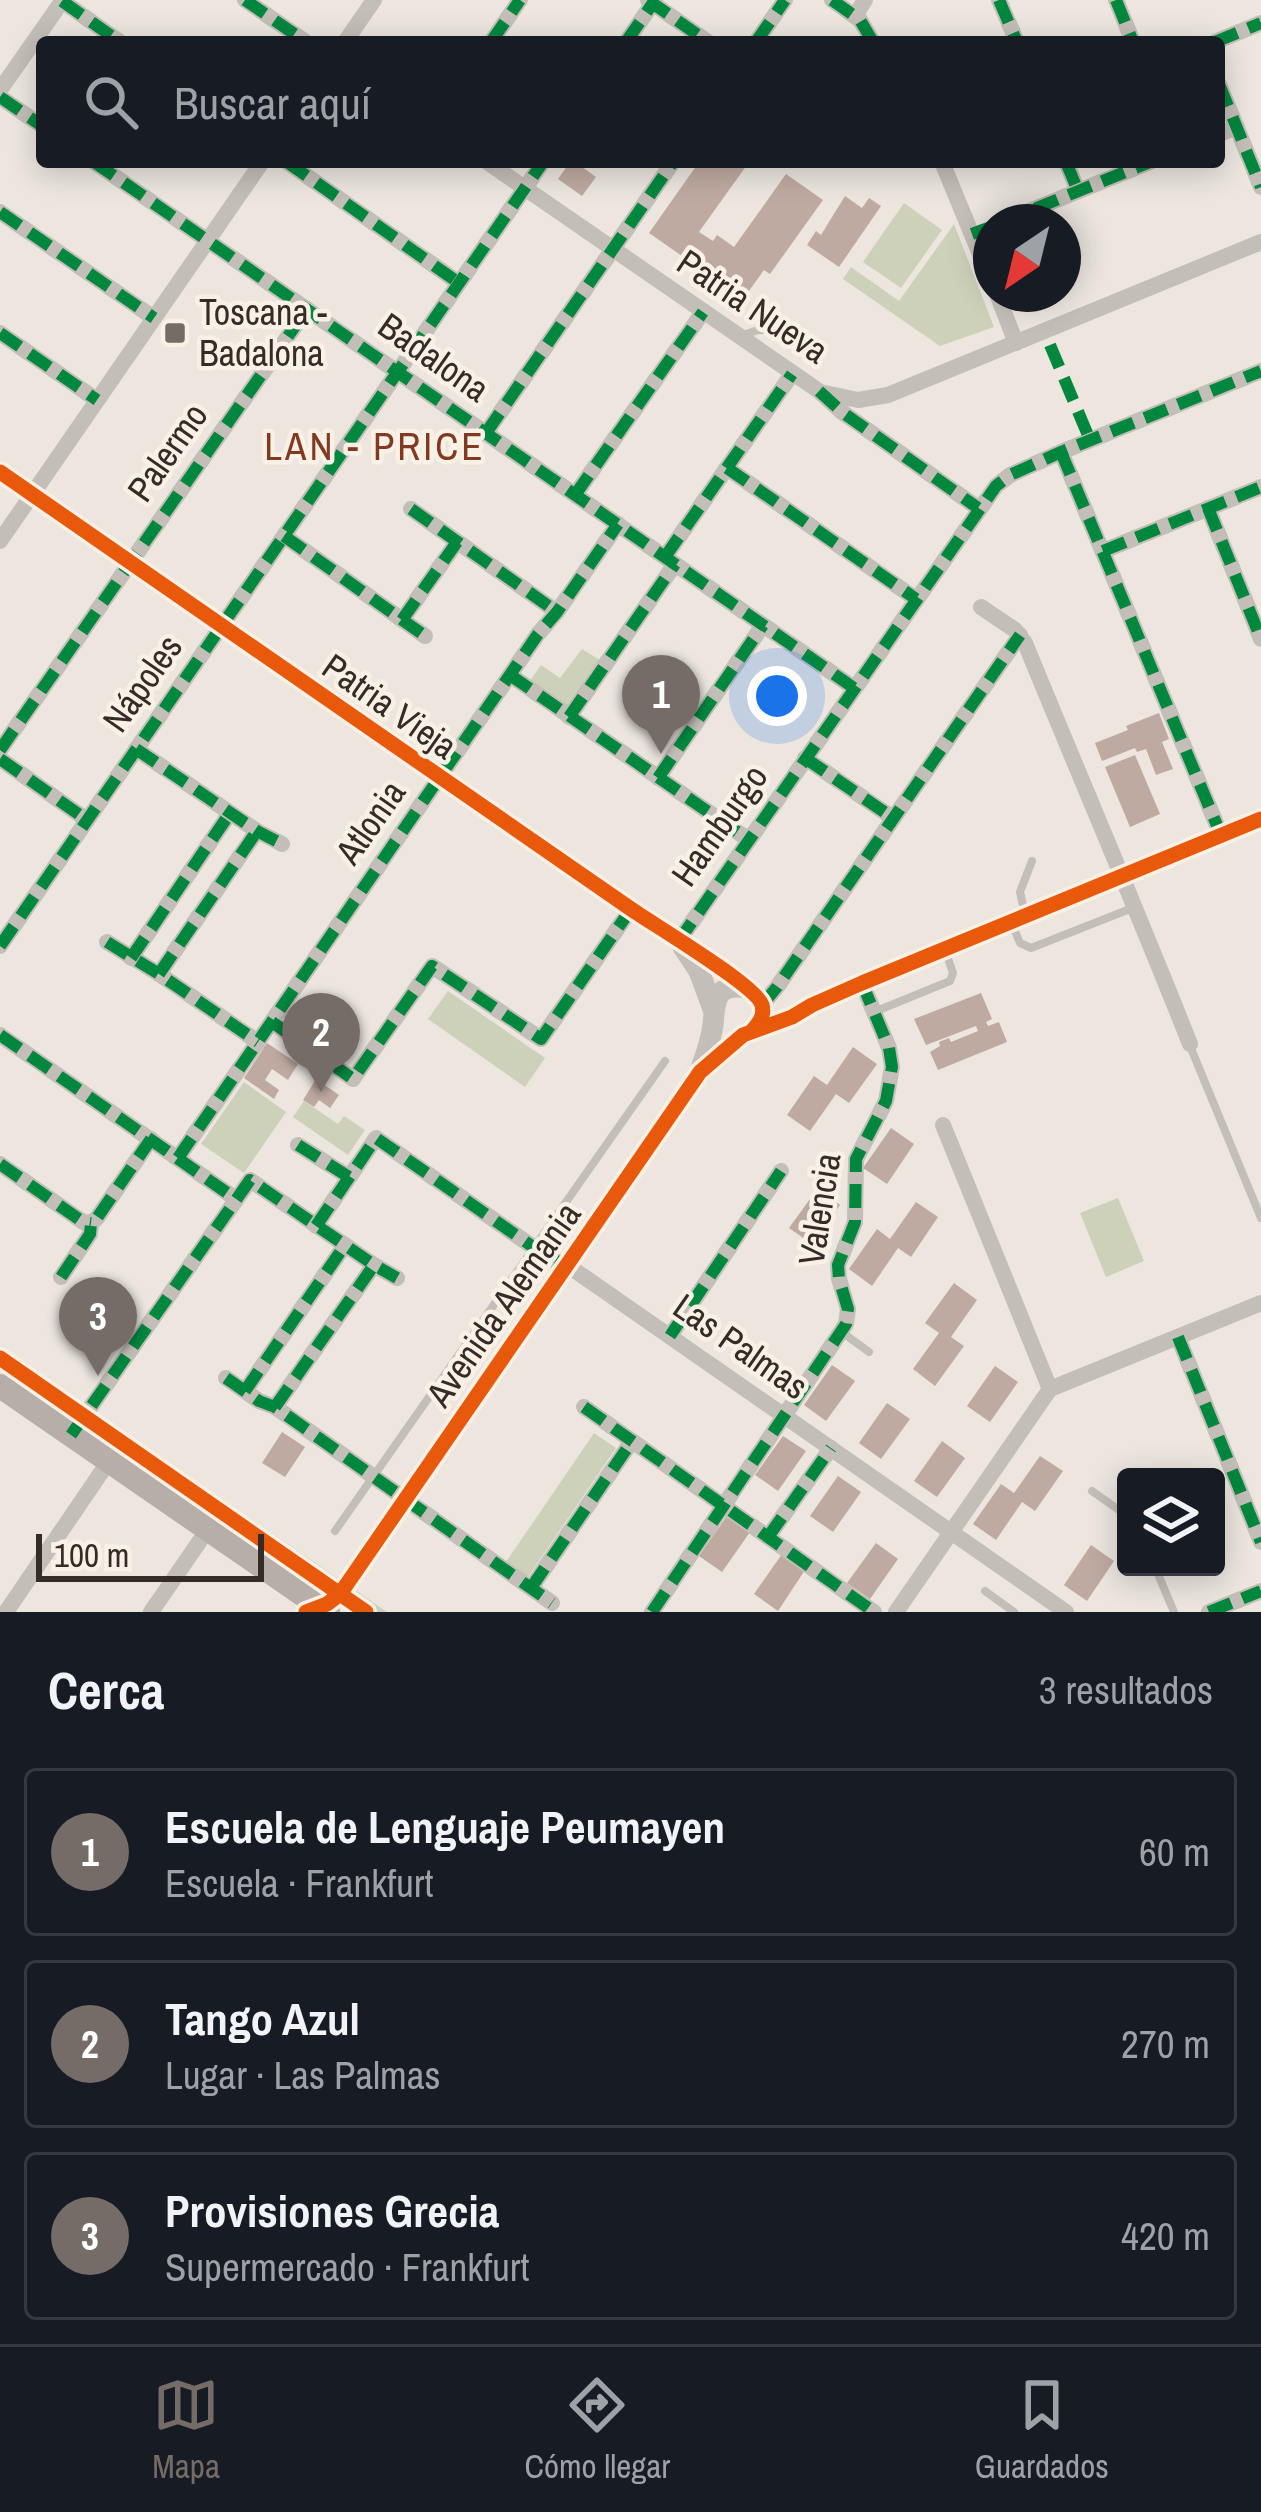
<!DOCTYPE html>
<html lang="es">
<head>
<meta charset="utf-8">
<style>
  :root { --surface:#171b24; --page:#20242c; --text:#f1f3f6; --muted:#9ea1a6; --line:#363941; --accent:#756c67 }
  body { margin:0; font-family:"Archivo Narrow",sans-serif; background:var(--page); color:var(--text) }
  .controls { position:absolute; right:36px; bottom:36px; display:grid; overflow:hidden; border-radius:12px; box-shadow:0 6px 30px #0003 }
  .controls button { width:108px; height:108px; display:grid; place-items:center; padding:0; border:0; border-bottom:3px solid var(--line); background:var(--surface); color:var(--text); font:60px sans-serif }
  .compass { position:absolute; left:973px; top:204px; width:108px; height:108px; border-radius:50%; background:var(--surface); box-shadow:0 6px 30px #0003; rotate:215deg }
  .scale { position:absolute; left:36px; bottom:30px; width:228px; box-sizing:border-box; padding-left:12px; border:6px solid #352b27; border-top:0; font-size:33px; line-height:42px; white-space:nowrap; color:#352b27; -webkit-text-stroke:9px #f9f0e6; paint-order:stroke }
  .you { position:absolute; left:777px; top:696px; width:42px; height:42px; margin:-30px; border:9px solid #fff; border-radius:50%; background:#1a73e8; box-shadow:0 0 0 18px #1a73e833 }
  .badge { display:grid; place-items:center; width:78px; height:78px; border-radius:50%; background:var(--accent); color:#fff; font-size:39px; font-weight:700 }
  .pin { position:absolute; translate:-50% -99px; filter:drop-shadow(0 3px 6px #0008) }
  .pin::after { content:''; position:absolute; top:63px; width:42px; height:36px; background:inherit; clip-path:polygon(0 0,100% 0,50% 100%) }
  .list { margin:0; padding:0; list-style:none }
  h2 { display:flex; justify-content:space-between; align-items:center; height:156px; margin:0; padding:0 48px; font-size:51px }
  h2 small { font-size:39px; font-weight:400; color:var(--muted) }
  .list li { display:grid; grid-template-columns:78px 1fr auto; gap:36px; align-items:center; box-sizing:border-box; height:168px; margin:0 24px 24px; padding:0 24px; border:3px solid var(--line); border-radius:12px }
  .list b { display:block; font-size:45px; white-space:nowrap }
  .list p { margin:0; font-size:39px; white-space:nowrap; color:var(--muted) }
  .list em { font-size:39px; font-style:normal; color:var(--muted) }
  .icon { flex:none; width:66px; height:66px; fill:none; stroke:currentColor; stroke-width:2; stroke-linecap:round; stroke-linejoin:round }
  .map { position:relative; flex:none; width:1261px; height:1612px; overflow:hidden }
  .search { position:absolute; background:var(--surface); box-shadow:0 6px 30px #0003; left:36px; right:36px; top:36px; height:132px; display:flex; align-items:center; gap:30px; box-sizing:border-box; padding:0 42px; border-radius:12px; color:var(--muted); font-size:45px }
  .sheet { height:732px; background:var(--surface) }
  nav { display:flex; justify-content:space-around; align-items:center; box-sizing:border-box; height:168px; border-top:3px solid var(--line); background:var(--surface); font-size:33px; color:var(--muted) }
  nav a { display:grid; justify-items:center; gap:6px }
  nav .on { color:var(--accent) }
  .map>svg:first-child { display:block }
</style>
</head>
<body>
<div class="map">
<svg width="1261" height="1612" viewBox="0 0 1261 1612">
  <defs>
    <pattern id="park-tufts" width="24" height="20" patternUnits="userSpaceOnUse" patternTransform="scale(3)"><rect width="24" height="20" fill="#cdd1b9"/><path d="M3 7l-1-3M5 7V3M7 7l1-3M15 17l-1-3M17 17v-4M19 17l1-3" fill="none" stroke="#b1b49f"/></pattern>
  </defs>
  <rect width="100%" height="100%" fill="#ece6df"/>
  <g fill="#cdd1b9">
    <polygon points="904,203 942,230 901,288 863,262"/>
    <polygon points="954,224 994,327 940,346 843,279 851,267 899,301"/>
    <polygon points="582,649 600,660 568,708 527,685 541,665 560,678"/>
    <polygon points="448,991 545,1058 525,1087 428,1019"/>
    <polygon points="244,1082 286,1112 244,1173 201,1144"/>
    <polygon points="304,1101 338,1124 344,1116 365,1130 348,1155 293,1117"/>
    <polygon points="1118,1198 1144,1261 1106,1277 1080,1213"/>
    <polygon points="594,1433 616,1448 528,1577 506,1562"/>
  </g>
  <polygon fill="url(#park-tufts)" points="0,1347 387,1612 350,1612 0,1372"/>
  <g fill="#bfaaa1">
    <polygon points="570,162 575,162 596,177 582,196 558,179"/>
    <polygon points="699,162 749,162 699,232 713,241 717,235 734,247 786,174 823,200 770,274 764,270 741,302 694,269 698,263 685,253 682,256 649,233"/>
    <polygon points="845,196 862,208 869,198 881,206 839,267 807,245 816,231 821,235"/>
    <polygon points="1159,713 1169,739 1162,742 1173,769 1156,775 1146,749 1137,752 1135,748 1102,761 1095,743 1128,730 1126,726"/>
    <polygon points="1135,755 1160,814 1130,827 1105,767"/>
    <polygon points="981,993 992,1019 986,1022 988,1026 999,1022 1007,1042 938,1070 930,1052 940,1046 939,1042 949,1038 951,1042 978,1031 976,1026 926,1045 914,1019"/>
    <polygon points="267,1043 298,1064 288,1080 272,1069 265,1080 279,1090 274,1099 244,1078"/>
    <polygon points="853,1047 877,1064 849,1103 836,1094 810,1131 787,1115 814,1076 827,1085"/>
    <polygon points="316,1079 339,1095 330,1108 319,1100 314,1107 303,1100"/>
    <polygon points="891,1128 914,1144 887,1184 863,1168"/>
    <polygon points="818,1188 840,1205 812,1244 789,1228"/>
    <polygon points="916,1202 938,1217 911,1257 898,1248 872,1286 849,1269 877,1229 890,1239"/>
    <polygon points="954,1283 977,1300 951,1337 964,1346 935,1386 913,1369 939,1333 925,1323"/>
    <polygon points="832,1365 855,1381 826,1421 804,1405"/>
    <polygon points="995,1366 1018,1382 990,1422 967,1406"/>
    <polygon points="887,1403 910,1419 881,1459 859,1443"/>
    <polygon points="282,1432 305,1447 285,1477 262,1463"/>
    <polygon points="783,1436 806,1451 778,1491 755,1475"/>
    <polygon points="942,1441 965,1458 937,1497 914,1481"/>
    <polygon points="1040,1456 1063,1471 1035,1511 1022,1502 996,1540 973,1524 1001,1484 1014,1493"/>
    <polygon points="838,1476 861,1492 833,1532 810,1516"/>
    <polygon points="727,1516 750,1532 722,1572 699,1556"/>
    <polygon points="876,1543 898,1559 870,1599 847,1583"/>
    <polygon points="1091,1545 1114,1561 1087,1601 1064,1585"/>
    <polygon points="782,1554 805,1570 778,1611 754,1594"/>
  </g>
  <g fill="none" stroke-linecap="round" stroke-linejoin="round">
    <g stroke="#c4beb8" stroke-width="8">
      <polyline points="740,336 758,330 785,330"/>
      <polyline points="1025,914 1020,892 1032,861"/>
      <polyline points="1011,922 1020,943 1031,948 1135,907"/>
      <polyline points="874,1012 950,981 953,973 945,950"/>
      <polyline points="1190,1046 1261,1218"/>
      <polyline points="843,1333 869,1352"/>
      <polyline points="1092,1491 1126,1515"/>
      <polyline points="335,1531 665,1061"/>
      <polyline points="1155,1567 1174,1612"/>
      <polyline points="985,1591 1014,1612"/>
    </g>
    <g stroke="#c4beb8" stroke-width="16">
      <polyline points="245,0 306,42"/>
      <polyline points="648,0 708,42"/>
      <polyline points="832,0 860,20 873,42"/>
      <polyline points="999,0 1017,42"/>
      <polyline points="1116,0 1133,42"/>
      <polyline points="62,1 120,42"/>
      <polyline points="855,16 865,0"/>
      <polyline points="345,42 374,0"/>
      <polyline points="491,42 520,0"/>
      <polyline points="626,42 655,0"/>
      <polyline points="756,42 785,0"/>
      <polyline points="1215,42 1261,23"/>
      <polyline points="1219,84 1261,187"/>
      <polyline points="0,90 63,0"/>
      <polyline points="0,97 42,126"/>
      <polyline points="1219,134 1237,127"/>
      <polyline points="94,162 854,688"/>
      <polyline points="287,162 459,283"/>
      <polyline points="487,162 819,391 842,412 978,508"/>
      <polyline points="942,162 991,281"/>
      <polyline points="1066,162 1078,191"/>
      <polyline points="0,212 154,318"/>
      <polyline points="1002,222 1150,162"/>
      <polyline points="997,294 1016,343"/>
      <polyline points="0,333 97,400"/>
      <polyline points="825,393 858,400 888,395 1261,242"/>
      <polyline points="486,433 673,162"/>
      <polyline points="1061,452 1221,835"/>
      <polyline points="727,468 916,599"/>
      <polyline points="575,495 703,312"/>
      <polyline points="1208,508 1261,639"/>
      <polyline points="411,509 557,612"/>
      <polyline points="284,536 425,636"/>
      <polyline points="0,541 262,162"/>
      <polyline points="1103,551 1261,487"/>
      <polyline points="665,557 792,374"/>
      <path d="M981,607L1015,630L1025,643C1080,777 1137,910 1190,1044"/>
      <polyline points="402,620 457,542"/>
      <polyline points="510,675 749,840"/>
      <polyline points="569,717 675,564"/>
      <polyline points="136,749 257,831 282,844"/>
      <polyline points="0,750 307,309"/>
      <polyline points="805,758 893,818"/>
      <polyline points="0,759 87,820"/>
      <polyline points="658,778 763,625"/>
      <polyline points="107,942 159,974 258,1042"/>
      <polyline points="678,942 996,486 1010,475 1061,452 1261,371"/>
      <polyline points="0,946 543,162"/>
      <polyline points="131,958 230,813"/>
      <polyline points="159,974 257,831"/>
      <polyline points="762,1005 777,987 1020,635"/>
      <polyline points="272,1022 353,1079 432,966 541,1039 631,909"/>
      <polyline points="0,1035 236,1199"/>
      <polyline points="943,1125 1050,1389"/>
      <polyline points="298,1145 349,1177"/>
      <polyline points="178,1158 538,634 557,612 618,524"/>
      <polyline points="0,1164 83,1222 91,1223"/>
      <polyline points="316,1226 376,1138 549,1258 567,1265 1066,1612"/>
      <polyline points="61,1277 90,1234 91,1223 97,1218 151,1139"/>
      <polyline points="670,1336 781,1171"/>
      <polyline points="1178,1337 1261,1542"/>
      <polyline points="226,1378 259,1401 275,1407 552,1603"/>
      <polyline points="245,1391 345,1245"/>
      <polyline points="275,1407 374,1265"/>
      <polyline points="584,1407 874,1612"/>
      <polyline points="71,1435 250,1180 374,1265 397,1278"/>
      <polyline points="768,1537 831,1448"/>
      <polyline points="531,1588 632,1441"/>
      <polyline points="6,1612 109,1461"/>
      <polyline points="151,1612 208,1529"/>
      <polyline points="652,1612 846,1324 848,1309 839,1279 838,1265 855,1222 856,1159 886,1101 892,1067 889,1048 862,983"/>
      <polyline points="896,1612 1050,1389 1261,1303"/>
      <polyline points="1209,1612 1261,1591"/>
    </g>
    <g stroke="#c4beb8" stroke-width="21">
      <path d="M0,472L631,909C654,925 757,986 762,1005C765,1016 759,1023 752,1031"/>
      <polyline points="683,947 699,971 713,1009"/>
      <path d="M702,1065C707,1052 711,1039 713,1025C715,1000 715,983 747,988"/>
      <polyline points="306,1612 327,1604 340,1594 700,1072 743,1035 792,1017 812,1005 862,983 1261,819"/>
    </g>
    <polyline stroke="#b5aea9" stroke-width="24" points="0,1386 328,1612"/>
    <g stroke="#00873e" stroke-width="12" stroke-dasharray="24 12" stroke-linecap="butt">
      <polyline points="245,0 306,42"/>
      <polyline points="648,0 708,42"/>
      <polyline points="832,0 860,20 873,42"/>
      <polyline points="999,0 1017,42"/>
      <polyline points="1116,0 1133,42"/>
      <polyline points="62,1 120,42"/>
      <polyline points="491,42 520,0"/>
      <polyline points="626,42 655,0"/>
      <polyline points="756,42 785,0"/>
      <polyline points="1215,42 1261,23"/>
      <polyline points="1219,84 1261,187"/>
      <polyline points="0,97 42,126"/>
      <polyline points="94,162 854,688"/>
      <polyline points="287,162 459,283"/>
      <polyline points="1066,162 1078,191"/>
      <polyline points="0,212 154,318"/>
      <polyline points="1002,222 1150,162"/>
      <polyline points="972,234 991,227"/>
      <polyline points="0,333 97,400"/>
      <polyline points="1050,345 1090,440"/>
      <polyline points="819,391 842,412 978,508"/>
      <polyline points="486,433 673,162"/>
      <polyline points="1061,452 1221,835"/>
      <polyline points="727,468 916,599"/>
      <polyline points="575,495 703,312"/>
      <polyline points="1208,508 1261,639"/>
      <polyline points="411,509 557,612"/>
      <polyline points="284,536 425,636"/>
      <polyline points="1103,551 1261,487"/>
      <polyline points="665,557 792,374"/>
      <polyline points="402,620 457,542"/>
      <polyline points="510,675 749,840"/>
      <polyline points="569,717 675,564"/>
      <polyline points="136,749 257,831 282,844"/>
      <polyline points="0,750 307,309"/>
      <polyline points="805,758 893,818"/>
      <polyline points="0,759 87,820"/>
      <polyline points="658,778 763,625"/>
      <polyline points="107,942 159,974 258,1042"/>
      <polyline points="678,942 996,486 1010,475 1061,452 1261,371"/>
      <polyline points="0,946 543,162"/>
      <polyline points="131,958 230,813"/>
      <polyline points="159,974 257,831"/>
      <polyline points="762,1005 777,987 1020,635"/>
      <polyline points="272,1022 353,1079 432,966 541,1039 631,909"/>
      <polyline points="0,1035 236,1199"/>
      <polyline points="298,1145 349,1177"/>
      <polyline points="178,1158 538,634 557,612 618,524"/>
      <polyline points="0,1164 83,1222 91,1223"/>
      <polyline points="316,1226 376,1138 549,1258 567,1265"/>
      <polyline points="61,1277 90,1234 91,1223 97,1218 151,1139"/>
      <polyline points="670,1336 781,1171"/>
      <polyline points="1178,1337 1261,1542"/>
      <polyline points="226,1378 259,1401 275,1407 552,1603"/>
      <polyline points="245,1391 345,1245"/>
      <polyline points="275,1407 374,1265"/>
      <polyline points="584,1407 874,1612"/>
      <polyline points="71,1435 250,1180 374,1265 397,1278"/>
      <polyline points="768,1537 831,1448"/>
      <polyline points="531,1588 632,1441"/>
      <polyline points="652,1612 846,1324 848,1309 839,1279 838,1265 855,1222 856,1159 886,1101 892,1067 889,1048 862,983"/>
      <polyline points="1209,1612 1261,1591"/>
    </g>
    <g stroke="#f9f0e6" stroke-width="22">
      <g id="cycleway">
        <path d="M0,472L631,909C654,925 757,986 762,1005C765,1016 759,1023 752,1031"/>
        <polyline points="0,1358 366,1612"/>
        <polyline points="306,1612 327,1604 340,1594 700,1072 743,1035 792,1017 812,1005 862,983 1261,819"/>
      </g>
    </g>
    <use href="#cycleway" stroke="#e8590c" stroke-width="15"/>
  </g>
  <rect fill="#756c67" stroke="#f9f0e6" stroke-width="4.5" x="163" y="321" width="24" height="24" rx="6"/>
  <g text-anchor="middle" stroke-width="9" stroke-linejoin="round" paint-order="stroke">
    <g font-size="36" fill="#352b27" stroke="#f9f0e6">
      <text transform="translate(753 306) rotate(34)" y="13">Patria Nueva</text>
      <text transform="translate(434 357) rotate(35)" y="13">Badalona</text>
      <text transform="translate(167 452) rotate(-55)" y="13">Palermo</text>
      <text transform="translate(142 683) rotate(-55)" y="13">Nápoles</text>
      <text transform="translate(390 706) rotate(35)" y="13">Patria Vieja</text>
      <text transform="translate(370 822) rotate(-55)" y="13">Atlonia</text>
      <text transform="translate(719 825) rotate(-55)" y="13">Hamburgo</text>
      <text transform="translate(819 1209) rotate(-81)" y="13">Valencia</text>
      <text transform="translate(503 1304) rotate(-55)" y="13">Avenida Alemania</text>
      <text transform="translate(741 1346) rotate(35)" y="13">Las Palmas</text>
    </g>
    <g font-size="36" fill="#352b27" stroke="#f9f0e6" text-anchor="start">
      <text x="199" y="325">Toscana -<tspan x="199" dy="41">Badalona</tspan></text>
    </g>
    <g font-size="39" letter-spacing="3" fill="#823922" stroke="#f9f0e6">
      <text x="375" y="460">LAN - PRICE</text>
    </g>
  </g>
</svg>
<div class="controls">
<button><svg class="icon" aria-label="layers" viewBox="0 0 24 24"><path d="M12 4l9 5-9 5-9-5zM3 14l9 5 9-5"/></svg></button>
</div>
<svg class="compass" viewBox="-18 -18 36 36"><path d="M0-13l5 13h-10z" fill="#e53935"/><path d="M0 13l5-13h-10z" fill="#9ea1a6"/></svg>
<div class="scale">100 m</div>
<div class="you"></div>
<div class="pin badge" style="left:661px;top:754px">1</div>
<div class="pin badge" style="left:321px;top:1092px">2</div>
<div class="pin badge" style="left:98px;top:1376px">3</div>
<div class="search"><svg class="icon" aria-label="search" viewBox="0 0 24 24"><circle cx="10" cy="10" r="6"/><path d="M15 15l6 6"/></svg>Buscar aquí</div>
</div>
<section class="sheet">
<h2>Cerca<small>3 resultados</small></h2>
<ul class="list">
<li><span class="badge">1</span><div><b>Escuela de Lenguaje Peumayen</b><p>Escuela · Frankfurt</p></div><em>60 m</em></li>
<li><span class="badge">2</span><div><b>Tango Azul</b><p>Lugar · Las Palmas</p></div><em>270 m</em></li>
<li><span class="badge">3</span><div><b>Provisiones Grecia</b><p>Supermercado · Frankfurt</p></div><em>420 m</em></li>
</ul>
</section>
<nav>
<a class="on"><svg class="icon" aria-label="map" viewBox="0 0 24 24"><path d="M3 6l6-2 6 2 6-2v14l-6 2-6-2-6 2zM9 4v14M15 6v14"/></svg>Mapa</a>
<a><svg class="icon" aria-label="directions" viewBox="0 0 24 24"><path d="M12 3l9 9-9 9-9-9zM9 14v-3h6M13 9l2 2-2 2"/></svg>Cómo llegar</a>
<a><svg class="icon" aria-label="saved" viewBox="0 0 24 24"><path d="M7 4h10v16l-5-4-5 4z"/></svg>Guardados</a>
</nav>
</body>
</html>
